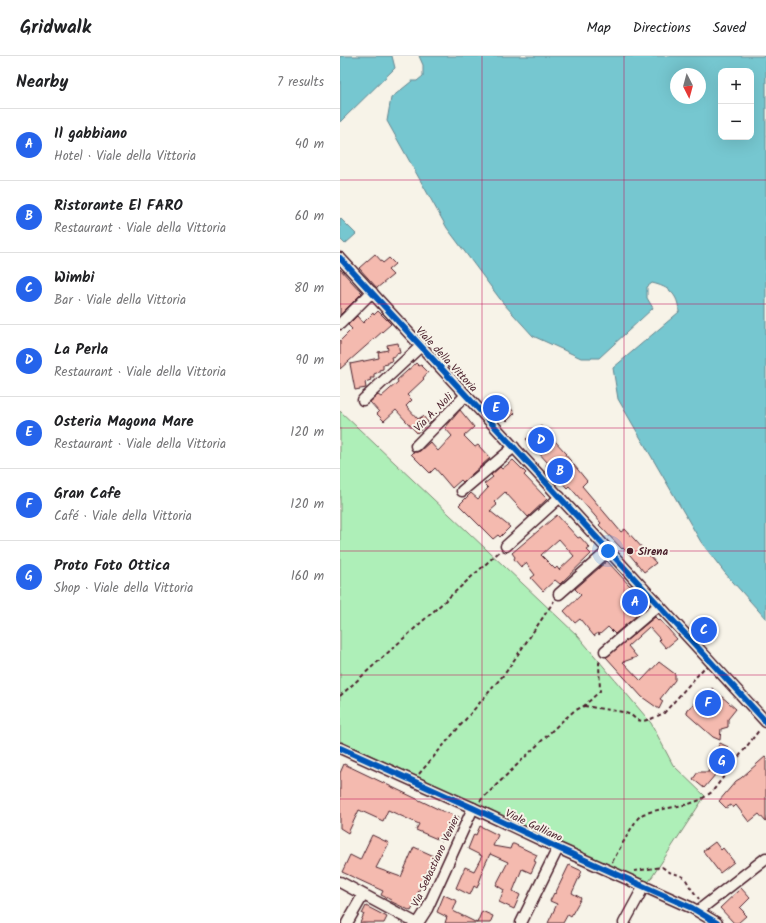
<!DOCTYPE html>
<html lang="en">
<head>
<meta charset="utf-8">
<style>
  :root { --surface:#fff; --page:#f6f6f6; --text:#202124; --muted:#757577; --line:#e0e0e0; --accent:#2563eb }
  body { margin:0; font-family:Kalam,sans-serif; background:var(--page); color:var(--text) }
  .controls { position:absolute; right:12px; top:12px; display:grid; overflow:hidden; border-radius:8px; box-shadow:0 4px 16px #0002 }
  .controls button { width:36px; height:36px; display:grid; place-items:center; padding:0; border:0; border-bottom:1px solid var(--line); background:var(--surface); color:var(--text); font:20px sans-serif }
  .compass { position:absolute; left:330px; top:12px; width:36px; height:36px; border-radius:50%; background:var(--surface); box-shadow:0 4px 16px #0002; rotate:174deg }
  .you { position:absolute; left:268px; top:495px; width:14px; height:14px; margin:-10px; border:3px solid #fff; border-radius:50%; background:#1a73e8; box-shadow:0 0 0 6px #1a73e833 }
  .badge { display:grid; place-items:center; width:26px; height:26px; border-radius:50%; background:var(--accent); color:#fff; font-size:13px; font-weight:700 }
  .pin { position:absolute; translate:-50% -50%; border:2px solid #fff; box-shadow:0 1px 4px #0006 }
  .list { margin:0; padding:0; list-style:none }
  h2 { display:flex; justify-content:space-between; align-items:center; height:52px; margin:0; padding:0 16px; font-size:17px }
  h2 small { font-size:13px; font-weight:400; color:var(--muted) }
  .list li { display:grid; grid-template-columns:26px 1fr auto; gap:12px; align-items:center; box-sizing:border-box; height:72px; padding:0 16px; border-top:1px solid var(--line) }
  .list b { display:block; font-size:15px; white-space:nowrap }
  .list p { margin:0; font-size:13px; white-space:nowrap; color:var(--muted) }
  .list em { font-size:13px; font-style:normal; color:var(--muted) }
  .map { position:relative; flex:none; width:426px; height:867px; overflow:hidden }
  header { display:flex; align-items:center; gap:24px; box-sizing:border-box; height:56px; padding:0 20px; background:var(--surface); border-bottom:1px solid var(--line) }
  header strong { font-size:19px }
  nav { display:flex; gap:22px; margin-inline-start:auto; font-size:14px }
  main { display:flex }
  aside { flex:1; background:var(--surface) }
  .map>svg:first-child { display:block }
</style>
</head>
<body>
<header>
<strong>Gridwalk</strong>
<nav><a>Map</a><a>Directions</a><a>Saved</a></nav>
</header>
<main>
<aside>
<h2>Nearby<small>7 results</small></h2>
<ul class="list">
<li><span class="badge">A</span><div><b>Il gabbiano</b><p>Hotel · Viale della Vittoria</p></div><em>40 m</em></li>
<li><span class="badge">B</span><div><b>Ristorante El FARO</b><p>Restaurant · Viale della Vittoria</p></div><em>60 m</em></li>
<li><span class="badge">C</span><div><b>Wimbi</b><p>Bar · Viale della Vittoria</p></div><em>80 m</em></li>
<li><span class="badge">D</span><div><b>La Perla</b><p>Restaurant · Viale della Vittoria</p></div><em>90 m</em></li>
<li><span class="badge">E</span><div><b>Osteria Magona Mare</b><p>Restaurant · Viale della Vittoria</p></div><em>120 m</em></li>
<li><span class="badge">F</span><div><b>Gran Cafe</b><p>Café · Viale della Vittoria</p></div><em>120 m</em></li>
<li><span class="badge">G</span><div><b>Proto Foto Ottica</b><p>Shop · Viale della Vittoria</p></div><em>160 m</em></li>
</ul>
</aside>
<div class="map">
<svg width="426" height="867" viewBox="0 0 426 867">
  <rect width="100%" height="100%" fill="#f7f3e8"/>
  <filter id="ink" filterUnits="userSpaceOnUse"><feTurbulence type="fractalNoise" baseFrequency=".025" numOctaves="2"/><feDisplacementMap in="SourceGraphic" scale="8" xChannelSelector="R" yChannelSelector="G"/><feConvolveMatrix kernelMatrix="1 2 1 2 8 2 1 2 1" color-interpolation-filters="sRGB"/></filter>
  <g filter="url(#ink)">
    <polygon fill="#aeefb8" stroke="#7c8772" points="0,355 238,580 311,667 333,709 365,740 308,827 0,685"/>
    <g fill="#76c7d0" stroke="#64848e" fill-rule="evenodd">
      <polygon points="0,0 52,0 55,12 0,66"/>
      <path d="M79,0H426V563L385,517L361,486L278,343L273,312L339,256C338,238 329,231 312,227L307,231V242L313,252L259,302H241L193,280L163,247L107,172L47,65L51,42L72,25H77L83,20V9ZM381,15H411V81H381ZM336,18H360V42H336Z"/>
      <polygon points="0,162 16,178 5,188 0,183"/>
    </g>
    <g fill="#f4baaf" stroke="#4a1f2b" fill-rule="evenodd">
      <polygon points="35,198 43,207 49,202 55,208 48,214 53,219 37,232 19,212"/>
      <polygon points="0,213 22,237 0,259"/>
      <polygon points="38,255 51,268 0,313 0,285 12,273 8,269 17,260 23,267 33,257 34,259"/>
      <polygon points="58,287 60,297 56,298 56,300 51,301 52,305 48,306 48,308 43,309 43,313 39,314 39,316 34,318 34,322 30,322 31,324 25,326 26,332 15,334 10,308 39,302 38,296 48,294 47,289"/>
      <polygon points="76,307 79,310 81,309 88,316 83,322 84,323 67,339 72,344 66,350 78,363 83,360 88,366 84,369 85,370 77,377 56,354 44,365 37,358 39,356 30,346 38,339 41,341 58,326 57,324"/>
      <polygon points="163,344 175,357 167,365 154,352"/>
      <polygon points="120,354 134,371 124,380 135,391 138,389 150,402 123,426 121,424 112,432 95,412 90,417 71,398 73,396 77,396 80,395 90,386 98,395 112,380 105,372"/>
      <polygon points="201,370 226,397 225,398 247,425 242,430 281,476 285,473 316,507 304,516 290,499 283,492 282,493 259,469 261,467 229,430 227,432 206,409 208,407 186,383"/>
      <polygon points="173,404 186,417 184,419 207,443 188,461 165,436 154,446 157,449 150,455 170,471 160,481 158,479 153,483 119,449 131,437 138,443 148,432 144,428 153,421 151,419 160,411 162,413"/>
      <path d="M217,459L238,482L240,481L250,492L247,494L251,498L220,528L215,524L203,535L191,522L195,519L186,507L181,511L174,503L175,501L172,497ZM219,483L234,500L219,514L217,511L215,513L201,499Z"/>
      <polygon points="267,505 290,530 291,529 309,549 275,578 268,571 259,579 258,577 254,580 240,563 235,567 224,555 241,539 235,533"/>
      <polygon points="315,561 319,565 320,564 337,583 326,592 319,584 320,583 309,571 288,590 297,601 283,606 301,625 319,606 335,618 335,624 320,643 323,645 319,653 302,641 266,601"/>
      <polygon points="363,564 374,576 365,585 354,572"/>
      <polygon points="372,632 396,653 388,663 388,671 381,673 380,684 373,681 347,658 347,656 348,653 354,649 356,644 359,641 363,643"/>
      <polygon points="380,687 388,691 389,697 381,712 364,732 353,723 358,716 369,716 368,702 372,702"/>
      <polygon points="426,700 426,766 419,758 409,766 396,749 393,752 391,749 386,752 379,745 396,725 401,722"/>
      <polygon points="4,708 102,755 119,761 115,771 110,768 102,785 76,774 79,768 48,754 43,765 19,754 8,777 0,772 0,717"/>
      <polygon points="140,770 158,779 153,790 170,793 172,788 174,788 197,799 194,805 196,806 191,817 182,813 173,835 180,839 174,853 159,846 164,834 156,829 168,806 150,798 142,815 143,816 137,832 134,830 130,839 116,832 125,811 134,815 142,800 128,793 134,778 136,779"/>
      <polygon points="32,779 49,787 36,812 61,821 74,791 94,800 77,839 79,840 71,855 50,845 51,844 41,839 43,835 2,816 10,799 20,804"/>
      <polygon points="375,786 381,794 383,792 394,806 380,817 363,795"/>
      <polygon points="229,809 242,815 232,837 241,842 231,860 228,858 223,867 208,867 217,848 210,845 214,837 215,838"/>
      <polygon points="401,832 410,842 400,852 405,857 404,858 406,860 398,867 394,867 380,852"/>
      <polygon points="104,839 117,845 113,855 137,867 142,855 153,860 150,867 105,867 107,861 97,856"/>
      <polygon points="26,850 47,861 44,867 20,867 24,858 22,858"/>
    </g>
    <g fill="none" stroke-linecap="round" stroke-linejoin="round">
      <g stroke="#4a1f2b" stroke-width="13">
        <g id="street">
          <polyline points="0,202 426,666"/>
          <polyline points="0,268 32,236"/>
          <polyline points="23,344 81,290"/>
          <polyline points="76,390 126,339"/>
          <polyline points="122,435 174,391"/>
          <polyline points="166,490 220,441"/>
          <polyline points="219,538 269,494"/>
          <polyline points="265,595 319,549"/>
          <polyline points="0,692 133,752 218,792 352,852 377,867"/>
          <polyline points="0,826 76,867"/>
          <polyline points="358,855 426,802"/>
          <polyline points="7,867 23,839"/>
          <polyline points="78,867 87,853 133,752"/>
          <polyline points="181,867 218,792"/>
          <polyline points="284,867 304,830"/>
        </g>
      </g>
      <g stroke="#4a1f2b" stroke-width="2" stroke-dasharray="4 3" stroke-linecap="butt">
        <polyline points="0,640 159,496"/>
        <polyline points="244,650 283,656 291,659 297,664 303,665 311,663 324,657 364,612"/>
        <polyline points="79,718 166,616 214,545"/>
        <polyline points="140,745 220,667 234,655 244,650 260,635 259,607 261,603"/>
        <polyline points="272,806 292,771 298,762 303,758 313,755 349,748 360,744 372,736 420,673"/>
        <polyline points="294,815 322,811 331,817 340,819 345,822 350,831 359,843"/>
      </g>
      <use href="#street" stroke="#f7f3e8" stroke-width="10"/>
      <g stroke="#f7f3e8" stroke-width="8">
        <g id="cycleway">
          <polyline points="0,202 426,666"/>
          <polyline points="0,692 133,752 218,792 352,852 377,867"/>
        </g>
      </g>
      <use href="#cycleway" stroke="#0057b8" stroke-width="6"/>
    </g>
  </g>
  <path fill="none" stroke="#c2185b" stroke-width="1" stroke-opacity="0.55" d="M142,0V867M284,0V867M0,124H426M0,248H426M0,372H426M0,495H426M0,619H426M0,743H426"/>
  <circle fill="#4a1f2b" stroke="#f7f3e8" stroke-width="1.5" cx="290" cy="495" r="4"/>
  <g text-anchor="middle" stroke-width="4" stroke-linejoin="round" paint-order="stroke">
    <g font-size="11" fill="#4a1f2b" stroke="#f7f3e8">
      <text transform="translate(107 303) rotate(47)" y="4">Viale della Vittoria</text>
      <text transform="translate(93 356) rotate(-45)" y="4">Via A. Noli</text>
      <text transform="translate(194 769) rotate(25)" y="4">Viale Galliano</text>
      <text transform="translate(95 805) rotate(-65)" y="4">Via Sebastiano Venier</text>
    </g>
    <g font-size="11" font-weight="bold" fill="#4a1f2b" stroke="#f7f3e8" text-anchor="start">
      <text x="298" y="499">Sirena</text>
    </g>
  </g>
</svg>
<div class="controls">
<button>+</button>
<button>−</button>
</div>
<svg class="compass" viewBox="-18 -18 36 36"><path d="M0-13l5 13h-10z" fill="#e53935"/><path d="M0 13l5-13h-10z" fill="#757577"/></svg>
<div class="you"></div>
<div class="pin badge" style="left:295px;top:546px">A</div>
<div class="pin badge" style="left:220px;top:415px">B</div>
<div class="pin badge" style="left:364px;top:574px">C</div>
<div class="pin badge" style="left:201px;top:384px">D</div>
<div class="pin badge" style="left:156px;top:352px">E</div>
<div class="pin badge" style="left:368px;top:647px">F</div>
<div class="pin badge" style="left:382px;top:705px">G</div>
</div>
</main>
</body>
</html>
